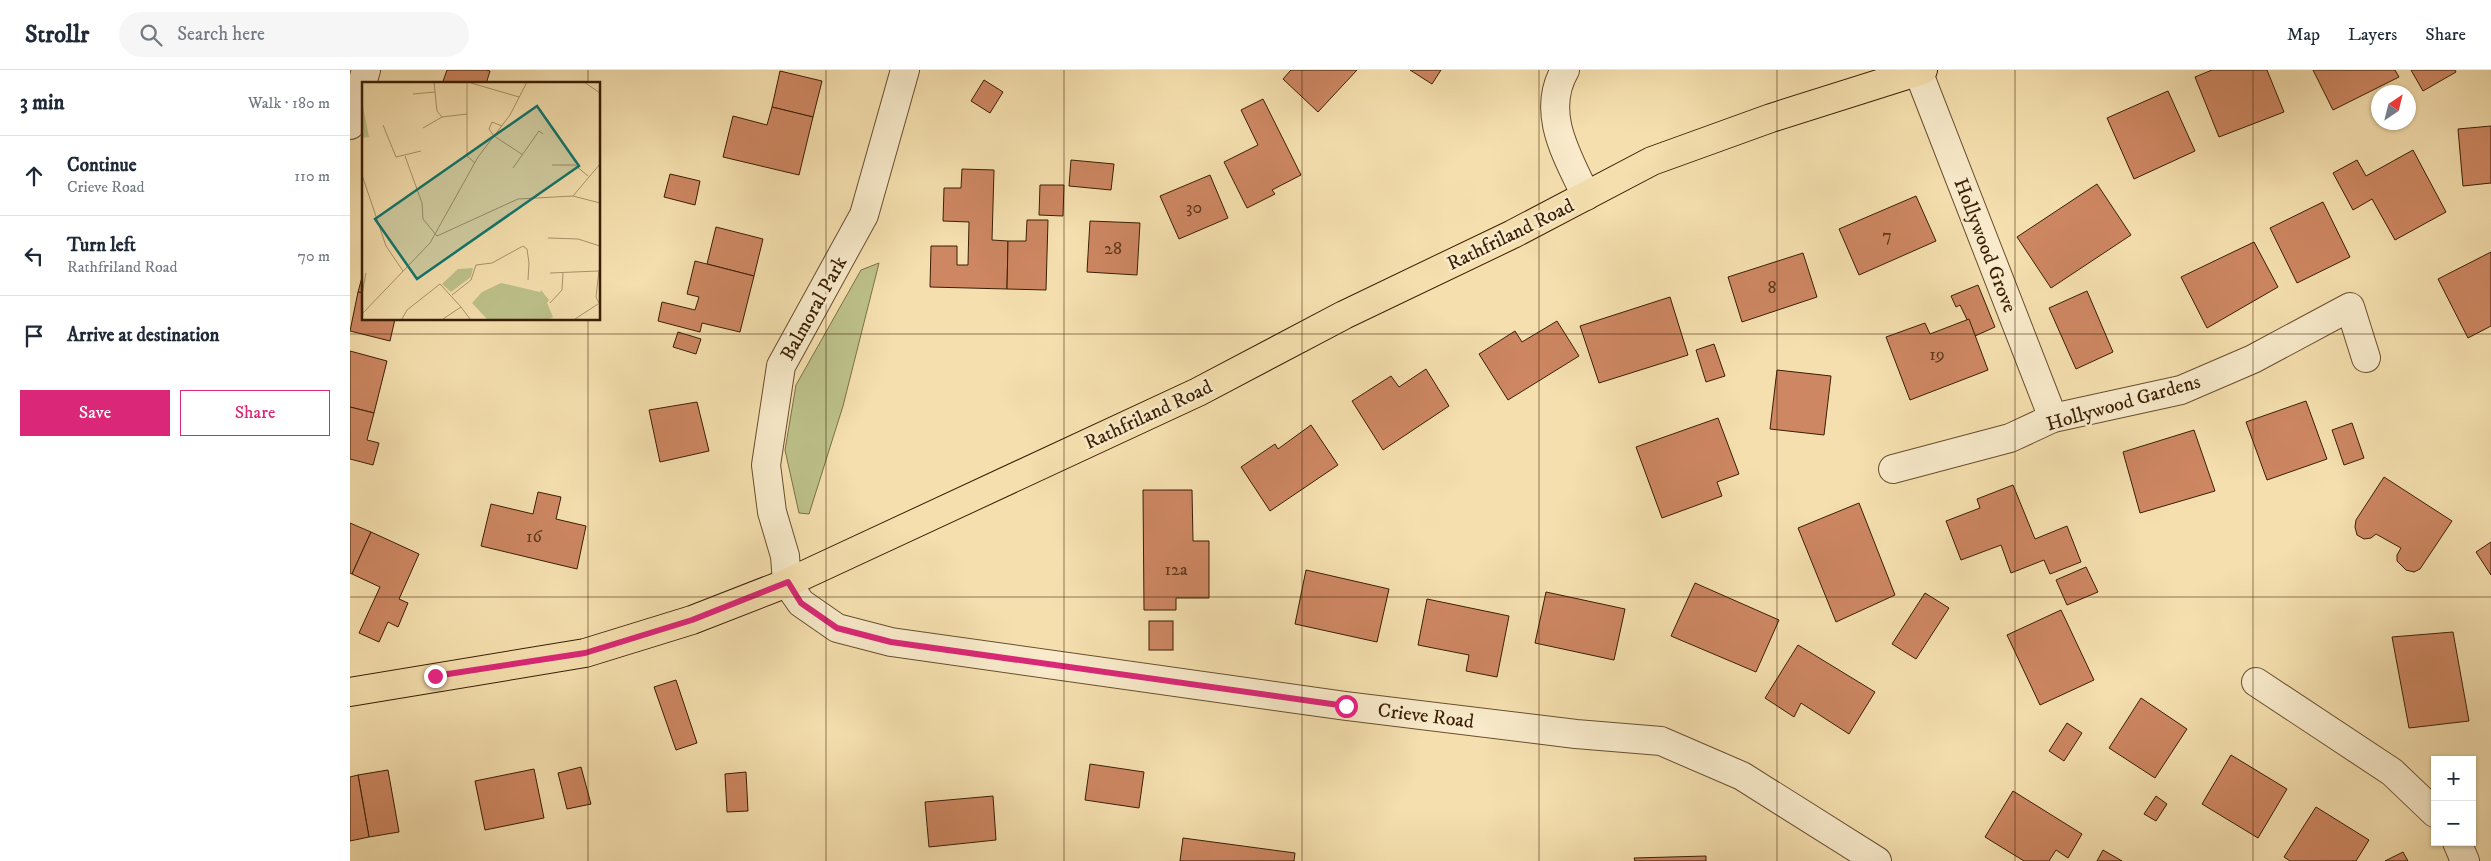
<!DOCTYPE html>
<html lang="en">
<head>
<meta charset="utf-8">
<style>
  :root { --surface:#fff; --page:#f6f6f7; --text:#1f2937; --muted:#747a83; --line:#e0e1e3; --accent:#db2777 }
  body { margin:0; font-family:"IM FELL DW Pica",serif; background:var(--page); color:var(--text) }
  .controls { position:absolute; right:15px; bottom:15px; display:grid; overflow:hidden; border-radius:0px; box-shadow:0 1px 4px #0004 }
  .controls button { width:45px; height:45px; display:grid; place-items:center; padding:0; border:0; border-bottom:1px solid var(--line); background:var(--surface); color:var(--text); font:25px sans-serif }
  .compass { position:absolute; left:2021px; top:15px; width:45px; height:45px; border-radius:50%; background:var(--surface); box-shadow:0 1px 4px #0004; rotate:35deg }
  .stop { position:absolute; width:15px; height:15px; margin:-11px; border:4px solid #db2777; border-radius:50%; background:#fff }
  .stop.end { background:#db2777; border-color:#fff; box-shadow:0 1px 5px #0008 }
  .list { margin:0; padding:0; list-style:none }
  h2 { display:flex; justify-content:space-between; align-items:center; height:65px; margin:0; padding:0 20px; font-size:21px }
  h2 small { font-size:16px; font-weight:400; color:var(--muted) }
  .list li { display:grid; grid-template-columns:32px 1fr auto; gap:15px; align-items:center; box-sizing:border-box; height:80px; padding:0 20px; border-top:1px solid var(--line) }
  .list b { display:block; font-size:19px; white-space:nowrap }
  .list p { margin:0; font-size:16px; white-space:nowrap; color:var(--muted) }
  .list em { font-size:16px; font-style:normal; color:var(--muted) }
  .actions { display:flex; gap:10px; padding:15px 20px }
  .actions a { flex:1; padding:11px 0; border:1px solid var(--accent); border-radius:0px; text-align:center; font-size:18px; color:var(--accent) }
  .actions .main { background:var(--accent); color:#fff }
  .icon { flex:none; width:28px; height:28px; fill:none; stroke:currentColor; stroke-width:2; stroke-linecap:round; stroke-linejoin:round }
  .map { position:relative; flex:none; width:2141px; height:791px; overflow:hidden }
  header { display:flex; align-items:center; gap:30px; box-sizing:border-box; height:70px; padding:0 25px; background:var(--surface); border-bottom:1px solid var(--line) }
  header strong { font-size:24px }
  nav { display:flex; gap:28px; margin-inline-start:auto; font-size:18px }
  .search { width:350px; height:45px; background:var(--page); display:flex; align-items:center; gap:12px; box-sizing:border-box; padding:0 18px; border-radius:28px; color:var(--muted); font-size:19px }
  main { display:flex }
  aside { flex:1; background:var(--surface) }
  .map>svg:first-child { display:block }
</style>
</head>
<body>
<header>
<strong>Strollr</strong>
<div class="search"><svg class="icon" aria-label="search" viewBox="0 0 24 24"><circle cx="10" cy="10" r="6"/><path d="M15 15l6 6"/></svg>Search here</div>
<nav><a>Map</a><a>Layers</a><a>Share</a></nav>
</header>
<main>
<aside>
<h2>3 min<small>Walk · 180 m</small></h2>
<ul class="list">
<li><svg class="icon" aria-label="ahead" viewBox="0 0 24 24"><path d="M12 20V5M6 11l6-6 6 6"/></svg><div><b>Continue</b><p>Crieve Road</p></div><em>110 m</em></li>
<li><svg class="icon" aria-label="left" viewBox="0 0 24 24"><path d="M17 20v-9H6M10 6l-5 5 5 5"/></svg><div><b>Turn left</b><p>Rathfriland Road</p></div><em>70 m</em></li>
<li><svg class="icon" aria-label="arrive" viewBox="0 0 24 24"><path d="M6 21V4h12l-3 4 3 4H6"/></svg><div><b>Arrive at destination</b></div></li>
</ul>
<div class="actions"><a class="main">Save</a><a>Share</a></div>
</aside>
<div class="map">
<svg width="2141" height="791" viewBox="0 0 2141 791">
  <rect width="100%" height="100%" fill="#f5dfae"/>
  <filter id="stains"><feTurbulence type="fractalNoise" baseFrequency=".004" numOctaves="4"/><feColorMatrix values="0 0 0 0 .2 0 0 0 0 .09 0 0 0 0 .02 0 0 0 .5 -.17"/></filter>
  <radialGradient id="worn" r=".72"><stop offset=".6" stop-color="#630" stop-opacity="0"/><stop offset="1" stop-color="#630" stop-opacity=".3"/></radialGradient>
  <polygon fill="#bdc18a" stroke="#7c7048" points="529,193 493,336 459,444 449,443 435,380 446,315 511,200"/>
  <g fill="#cd8762" stroke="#3a1e05">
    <polygon points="97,0 136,0 140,1 136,14 92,14"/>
    <polygon points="941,0 1007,0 968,42 933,9"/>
    <polygon points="1060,0 1091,0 1082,14"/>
    <polygon points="1862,0 1917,0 1934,42 1869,67 1845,7"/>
    <polygon points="1963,0 2045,0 2049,7 1983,40"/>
    <polygon points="2061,0 2105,0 2106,2 2073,21"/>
    <polygon points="430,1 472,11 463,47 422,37"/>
    <polygon points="634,10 653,22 640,43 621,31"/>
    <polygon points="1818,21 1845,81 1784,109 1757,48"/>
    <polygon points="913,29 951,105 922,120 925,124 897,138 874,92 908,75 891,40"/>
    <polygon points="422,37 463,47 449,105 373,87 383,46 417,55"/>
    <polygon points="2141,56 2141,113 2113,116 2108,59"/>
    <polygon points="2063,80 2096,142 2045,170 2022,129 2003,140 1983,103 2007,90 2016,106"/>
    <polygon points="721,90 764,94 761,120 719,116"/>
    <polygon points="612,99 644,100 642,170 658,171 657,219 580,217 581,176 607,176 607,195 618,195 619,152 593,151 594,118 611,118"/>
    <polygon points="320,104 350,111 345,135 314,127"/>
    <polygon points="860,105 878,148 829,169 810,126"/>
    <polygon points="1747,114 1781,165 1701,218 1667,167"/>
    <polygon points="690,115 714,115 713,146 689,145"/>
    <polygon points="1566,126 1586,171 1509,205 1489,159"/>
    <polygon points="1973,132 2000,187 1947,213 1920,158"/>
    <polygon points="677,150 698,150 696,220 657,219 658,171 676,171"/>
    <polygon points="740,151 790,153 787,205 737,202"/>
    <polygon points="366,157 413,169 404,206 357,194"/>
    <polygon points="1904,172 1928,217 1857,258 1831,207"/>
    <polygon points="2141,182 2141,256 2118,268 2088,209"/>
    <polygon points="1453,183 1467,227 1392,252 1378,207"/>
    <polygon points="345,191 404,206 390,262 352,253 350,262 308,251 312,232 345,240 349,227 337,224"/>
    <polygon points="14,200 14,223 8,222"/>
    <polygon points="1628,215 1645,257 1625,266 1610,235 1606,237 1601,226"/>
    <polygon points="1737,221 1763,282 1726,299 1699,238"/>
    <polygon points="8,222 14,223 14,249 45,249 40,271 0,261"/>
    <polygon points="1320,227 1338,285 1249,313 1230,256"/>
    <polygon points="1619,249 1638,300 1560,330 1536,267 1575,253 1580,264"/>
    <polygon points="1207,251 1229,286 1158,330 1129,284 1165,261 1172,272"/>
    <polygon points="328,262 351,269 346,284 323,277"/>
    <polygon points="1364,274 1375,306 1356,312 1346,280"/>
    <polygon points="0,281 37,291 24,343 0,337"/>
    <polygon points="1076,299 1099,336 1033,380 1002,331 1041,306 1049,317"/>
    <polygon points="1427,300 1481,306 1474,365 1420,359"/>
    <polygon points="1956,331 1977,389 1917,410 1896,352"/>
    <polygon points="347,332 359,381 310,392 299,340"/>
    <polygon points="0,337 24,343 17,370 29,373 23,395 0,389"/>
    <polygon points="1368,348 1389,404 1367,412 1372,426 1312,448 1286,377"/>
    <polygon points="2002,353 2014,388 1994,395 1982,360"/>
    <polygon points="961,355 988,395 920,441 891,397 925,374 928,379"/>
    <polygon points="1844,360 1865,421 1790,443 1773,382"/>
    <polygon points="2034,407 2102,451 2070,499 2064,502 2056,500 2047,491 2047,485 2051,478 2026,464 2021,468 2014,469 2007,465 2005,457 2006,450"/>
    <polygon points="1663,415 1685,469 1717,456 1731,492 1700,504 1694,490 1661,503 1651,475 1611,490 1596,451 1630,438 1627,429"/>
    <polygon points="793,420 842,420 843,471 859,471 859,528 826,528 826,540 794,540"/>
    <polygon points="188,422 211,427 206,449 236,456 227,499 131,476 141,434 183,444"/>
    <polygon points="1509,433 1545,525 1486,552 1448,458"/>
    <polygon points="0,453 21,462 2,504 0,503"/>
    <polygon points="21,462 69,484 49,529 58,533 48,557 38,552 29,572 9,563 30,517 2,504"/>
    <polygon points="2141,472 2141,505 2126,482"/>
    <polygon points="1736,497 1748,522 1717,535 1706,510"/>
    <polygon points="956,500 1039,519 1027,572 945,554"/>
    <polygon points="1345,513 1429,550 1406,602 1321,566"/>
    <polygon points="1196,522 1275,539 1264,590 1185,573"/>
    <polygon points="1575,523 1599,538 1566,589 1542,574"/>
    <polygon points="1077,529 1159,546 1147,607 1116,601 1119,585 1068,575"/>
    <polygon points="1711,540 1744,610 1690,635 1657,565"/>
    <rect x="799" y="551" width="24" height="29"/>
    <polygon points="2103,562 2119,651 2059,658 2042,567"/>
    <polygon points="1448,575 1525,622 1499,664 1451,633 1444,647 1415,628"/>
    <polygon points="326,610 347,673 326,680 304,617"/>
    <polygon points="1791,628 1837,659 1805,708 1759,678"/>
    <polygon points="1717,653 1732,663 1714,691 1699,681"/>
    <polygon points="1881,685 1937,719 1908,768 1852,734"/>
    <polygon points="740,694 794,702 789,738 735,730"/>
    <polygon points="231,697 241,734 217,739 208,703"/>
    <polygon points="184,699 194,748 135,760 125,711"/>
    <polygon points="38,700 49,762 19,767 8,705"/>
    <polygon points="396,702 398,741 377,742 375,704"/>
    <polygon points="8,705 19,767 0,771 0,707"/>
    <polygon points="1663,721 1732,764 1718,788 1706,780 1699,791 1674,791 1635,767"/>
    <polygon points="643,726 646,770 579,777 575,732"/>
    <polygon points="1806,726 1817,734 1806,751 1794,744"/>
    <polygon points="1966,737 2019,770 2006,791 1940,791 1934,787"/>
    <polygon points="833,768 945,783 944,791 830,791"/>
    <polygon points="1753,780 1772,791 1747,791"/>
    <polygon points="2053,782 2058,791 2035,791"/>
    <polygon points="1356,786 1356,791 1285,791 1284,788"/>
  </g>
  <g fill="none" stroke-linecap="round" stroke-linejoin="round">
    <g stroke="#694e2f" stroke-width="30">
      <g id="street">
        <polyline points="555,0 514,145 431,296 416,395 422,442 435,486 437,513 451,533 487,558 541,572 996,636 1226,664 1311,671 1392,706 1527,791"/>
        <path d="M1215,0C1190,43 1218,87 1236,126"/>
        <polyline points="1568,1 1703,348"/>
        <polyline points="0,55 16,0"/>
        <polyline points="1543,399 1660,368 1703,348 1831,320 1903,289 2000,237 2016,288"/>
        <polyline points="1906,612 2042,702 2085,743"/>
        <polyline points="2107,772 2115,791"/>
      </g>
    </g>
    <g stroke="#3a1e05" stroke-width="30">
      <polyline id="primary" points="0,622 235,583 342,550 437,513 848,322 994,245 1163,164 1302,91 1421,48 1573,0"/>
    </g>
    <use href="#street" stroke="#f8eaca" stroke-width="28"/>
    <use href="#primary" stroke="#f5dfae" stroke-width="28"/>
  </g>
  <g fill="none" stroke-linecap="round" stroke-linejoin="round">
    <polyline stroke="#db2777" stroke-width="6" points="85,606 235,583 342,550 438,512 451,533 487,558 541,572 996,636"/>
  </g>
  <path fill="none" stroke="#3a1e05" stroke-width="1" stroke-opacity="0.55" d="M238,0V14M476,0V791M714,0V791M952,0V791M1189,0V791M1427,0V791M1665,0V791M1903,0V791M238,249V791M0,264H2141M0,527H2141"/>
  <g text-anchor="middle" stroke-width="5" stroke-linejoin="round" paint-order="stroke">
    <g font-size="18" fill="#5f381c">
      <text x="844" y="143">30</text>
      <text x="1537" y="171">7</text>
      <text x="763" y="184">28</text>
      <text x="1422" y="223">8</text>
      <text x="1587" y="290">19</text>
      <text x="184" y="472">16</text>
      <text x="826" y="505">12a</text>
    </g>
    <g font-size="20" fill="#3a1e05" stroke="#f8eaca">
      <text transform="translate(1160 164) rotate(-26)" y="7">Rathfriland Road</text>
      <text transform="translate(1636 175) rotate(69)" y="7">Hollywood Grove</text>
      <text transform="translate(463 238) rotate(-61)" y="7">Balmoral Park</text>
      <text transform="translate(1773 332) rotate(-16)" y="7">Hollywood Gardens</text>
      <text transform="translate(798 344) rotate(-25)" y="7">Rathfriland Road</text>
      <text transform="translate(1076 645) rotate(7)" y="7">Crieve Road</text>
    </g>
  </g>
  <g transform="translate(12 12)">
    <rect width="238" height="238" fill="#f5dfae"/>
    <path d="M0,19L7,55L0,56ZM111,186L109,195L89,210L80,202L96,187ZM139,201L178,210L179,208L187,218L185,221L191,235L187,237H125L110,221L120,210Z" fill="#bdc18a"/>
    <path fill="none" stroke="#aa926a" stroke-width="1" d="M72,0L75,29L80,35L105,32M105,0V74L113,81M222,0L238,11M109,1L157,15M51,12L73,10M21,43L34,75L59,69M140,44L130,40L127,47L132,54L161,73M61,46L80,35M43,74L60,121L61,137L75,154L156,117L211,114L238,121M190,83H213L226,94M151,86L177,49L181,52M0,93L24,164L41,189M211,114L238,82M186,156L216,157L238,164M237,188L234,215L238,223M188,191L236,189M0,212L4,191M90,213L109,198L114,183L130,181L161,164L165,167L167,181L166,198M188,221L200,208L201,191M0,232L68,161L116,75L148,33L165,0M40,237L45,228L78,202L99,225M81,237L99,225L108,237M213,237L236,222"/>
    <path fill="#0f766e" fill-opacity="0.15" stroke="#0f766e" stroke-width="2.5" d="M175,24L217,84L55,197L13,137Z"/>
    <rect width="238" height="238" fill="none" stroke="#3a1e05" stroke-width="2.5"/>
  </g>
  <rect width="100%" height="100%" filter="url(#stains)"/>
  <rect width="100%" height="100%" fill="url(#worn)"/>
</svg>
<div class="controls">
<button>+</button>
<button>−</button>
</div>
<svg class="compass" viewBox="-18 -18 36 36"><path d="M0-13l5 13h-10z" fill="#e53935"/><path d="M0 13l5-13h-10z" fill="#747a83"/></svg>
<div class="stop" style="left:996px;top:636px"></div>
<div class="stop end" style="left:85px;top:606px"></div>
</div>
</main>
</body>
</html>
